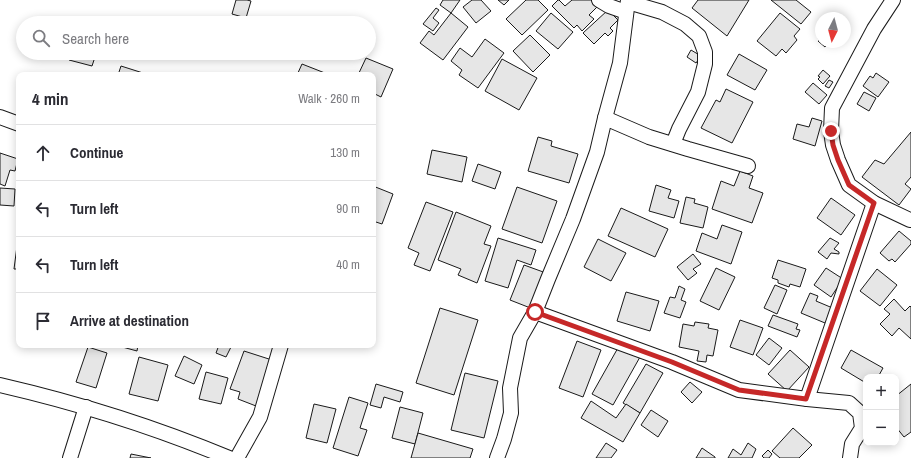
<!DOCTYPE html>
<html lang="en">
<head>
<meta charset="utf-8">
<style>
  :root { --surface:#fff; --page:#f2f2f3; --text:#2b2b33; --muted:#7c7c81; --line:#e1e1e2 }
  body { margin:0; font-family:"Archivo Narrow",sans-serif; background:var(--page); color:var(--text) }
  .controls { position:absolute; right:12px; bottom:12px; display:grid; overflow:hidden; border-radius:8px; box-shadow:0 2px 10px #0003 }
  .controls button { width:36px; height:36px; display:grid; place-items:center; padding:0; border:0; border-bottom:1px solid var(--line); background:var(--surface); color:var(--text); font:20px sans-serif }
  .compass { position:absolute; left:815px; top:12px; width:36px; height:36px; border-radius:50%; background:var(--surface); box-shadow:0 2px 10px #0003; rotate:186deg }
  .stop { position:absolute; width:12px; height:12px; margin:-9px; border:3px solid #c62828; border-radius:50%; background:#fff }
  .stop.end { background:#c62828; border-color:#fff; box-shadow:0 1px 4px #0008 }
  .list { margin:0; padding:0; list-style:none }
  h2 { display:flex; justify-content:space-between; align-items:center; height:52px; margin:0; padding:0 16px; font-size:17px }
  h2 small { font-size:13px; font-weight:400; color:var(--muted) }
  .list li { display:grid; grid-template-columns:26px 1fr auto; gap:12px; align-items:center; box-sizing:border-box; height:56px; padding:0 16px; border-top:1px solid var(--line) }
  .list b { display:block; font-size:15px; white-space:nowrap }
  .list em { font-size:13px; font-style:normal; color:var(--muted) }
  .icon { flex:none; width:22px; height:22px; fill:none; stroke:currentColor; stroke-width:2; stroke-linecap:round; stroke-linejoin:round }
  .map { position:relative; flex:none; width:911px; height:458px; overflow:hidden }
  .search { position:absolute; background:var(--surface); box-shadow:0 2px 10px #0003; left:16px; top:16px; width:360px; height:44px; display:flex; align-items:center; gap:10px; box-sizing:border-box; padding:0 14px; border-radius:22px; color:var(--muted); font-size:15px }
  .panel { position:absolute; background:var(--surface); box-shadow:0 2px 10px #0003; left:16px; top:72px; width:360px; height:276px; border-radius:8px }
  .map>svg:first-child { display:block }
</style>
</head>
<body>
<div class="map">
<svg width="911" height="458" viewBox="0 0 911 458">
  <rect width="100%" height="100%" fill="#fff"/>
  <g fill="#e6e6e6" stroke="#1a1a1a">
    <polygon points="236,0 247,0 251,1 246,18 232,14"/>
    <polygon points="443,0 460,0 451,13 440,5"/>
    <polygon points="472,0 481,0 491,11 476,23 463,7"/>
    <polygon points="498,0 509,0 504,5"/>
    <polygon points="526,0 538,0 548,10 522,35 506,19"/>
    <polygon points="558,0 559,0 565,6 572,0 593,0 598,6 589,15 594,19 582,31 577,25 574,28 552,6"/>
    <polygon points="698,0 749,0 727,36 692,8"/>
    <polygon points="771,0 796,0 811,12 801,24"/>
    <polygon points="436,8 439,10 433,18 439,23 433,31 423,24"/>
    <polygon points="608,10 618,20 610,28 613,31 608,36 605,33 594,44 583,33"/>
    <polygon points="451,13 468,27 443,60 420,43 429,31 434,35"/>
    <polygon points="551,13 573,32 558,49 536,31"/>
    <polygon points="780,13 800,29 794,36 797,40 786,53 782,49 776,56 757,41"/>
    <polygon points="530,35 550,55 533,72 513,51"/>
    <polygon points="820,36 821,37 821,42 829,42 825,47 818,41 820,40 818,39"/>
    <polygon points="485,39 504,53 478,88 459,75 462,70 451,61 460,48 472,57"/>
    <polygon points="691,50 701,56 696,63 687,57"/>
    <polygon points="71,53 105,53 104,56 96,54 92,66 69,60"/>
    <polygon points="739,54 767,70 755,90 727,75"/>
    <polygon points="366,58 393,69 381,97 373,93 373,75 358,75"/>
    <polygon points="502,59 537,78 519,110 485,91"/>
    <polygon points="302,64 330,75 297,75"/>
    <polygon points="121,66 143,73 142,75 118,75"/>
    <polygon points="823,70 830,76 823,84 818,79 820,77 818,76"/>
    <polygon points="876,73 889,82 878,97 863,86 870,76 873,78"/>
    <polygon points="829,80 833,82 829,88 825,86"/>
    <polygon points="813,83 827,95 819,104 805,92"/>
    <polygon points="726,89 753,102 732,143 701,128 716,100 720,102"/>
    <polygon points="864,92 876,98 869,111 857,104"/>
    <polygon points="812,118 822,121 815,146 793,139 797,124 809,127"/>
    <polygon points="911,132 911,177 905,184 911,189 899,205 862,177 875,160 884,164"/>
    <polygon points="538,137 552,141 551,146 578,154 569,183 528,171"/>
    <polygon points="432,150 467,157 462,182 427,174"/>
    <polygon points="0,153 18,159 15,171 10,170 5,186 0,184"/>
    <polygon points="478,164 501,172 495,189 472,181"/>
    <polygon points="740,171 753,176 749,188 763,193 752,223 712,209 721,181 734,186"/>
    <polygon points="656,185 671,190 668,198 679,201 674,218 649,211"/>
    <polygon points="373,186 393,194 382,224 373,221"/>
    <polygon points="517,187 557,201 542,243 502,229"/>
    <polygon points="0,188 15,189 14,206 0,205"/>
    <polygon points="686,197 695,199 694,203 708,207 703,228 680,223"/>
    <polygon points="831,198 855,215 841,235 817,218"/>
    <polygon points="426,202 453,212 430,271 414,265 419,253 408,248"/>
    <polygon points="621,208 668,229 655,257 608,236"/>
    <polygon points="456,212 491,226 484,244 491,246 477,283 458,275 461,269 438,260"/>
    <polygon points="722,225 742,232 731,264 696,251 702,233 717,239"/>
    <polygon points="899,231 911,241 911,244 895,262 892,259 889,261 880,253"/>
    <polygon points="498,238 536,250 531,265 517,260 508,288 485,281"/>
    <polygon points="830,238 839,243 834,249 839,252 839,254 831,253 827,259 818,252"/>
    <polygon points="598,239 626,253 611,281 584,267"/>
    <polygon points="17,246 19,246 19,269 14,269"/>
    <polygon points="693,254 701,264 693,269 697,273 688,280 677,267"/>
    <polygon points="778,260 806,269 800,287 790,284 789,287 778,283 778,280 772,278"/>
    <polygon points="524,265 546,273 533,309 510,300"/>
    <polygon points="716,268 735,277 719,310 700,301"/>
    <polygon points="826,268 843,279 831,297 814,285"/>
    <polygon points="877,269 897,285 880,306 860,291"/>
    <polygon points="775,285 787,290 777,314 764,308"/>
    <polygon points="679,286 685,289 681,300 686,302 680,318 664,313 670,297 675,298"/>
    <polygon points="626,292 659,301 650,331 617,321"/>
    <polygon points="810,293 818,296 816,301 835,309 832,316 825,323 801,313"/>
    <polygon points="894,299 905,311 910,306 911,307 911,339 899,328 892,336 880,324 890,314 884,309"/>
    <polygon points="440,308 478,320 454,395 416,383"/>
    <polygon points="773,315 798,324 796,329 800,330 797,337 768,326"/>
    <polygon points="740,320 763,328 753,355 730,347"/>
    <polygon points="695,322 709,324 708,328 718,330 713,356 707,355 706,362 697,361 699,351 679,347 683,324 694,326"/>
    <polygon points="769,338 782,348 769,365 756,355"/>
    <polygon points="577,341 601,350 583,397 559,388"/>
    <polygon points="115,345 138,345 137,351"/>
    <polygon points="219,345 227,345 231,347 226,357 216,353"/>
    <polygon points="619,346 640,357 613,405 592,394"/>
    <polygon points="88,347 107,353 96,388 76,382"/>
    <polygon points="790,350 809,367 787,391 768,374"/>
    <polygon points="851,350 883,368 878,377 866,377 866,383 841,368"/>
    <polygon points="244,351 272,360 256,406 238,399 240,392 230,389"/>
    <polygon points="184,356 202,365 194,384 175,376"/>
    <polygon points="139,357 168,365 158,401 129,394"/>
    <polygon points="646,364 663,373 640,413 623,403"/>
    <polygon points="206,372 228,378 221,404 199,399"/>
    <polygon points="465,373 498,381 484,438 451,430"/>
    <polygon points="690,382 702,392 692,403 681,392"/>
    <polygon points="376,384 403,392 400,402 384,397 381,408 370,405"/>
    <polygon points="911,384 911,432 904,437 896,427 896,396"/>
    <polygon points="349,397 368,403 360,428 367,430 358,456 333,448"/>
    <polygon points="591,401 616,418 626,404 640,413 623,442 581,418"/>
    <polygon points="314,404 336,409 327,443 306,438"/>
    <polygon points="400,407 423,413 415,444 392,438"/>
    <polygon points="651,410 668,421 658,437 641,425"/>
    <polygon points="793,428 812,445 799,458 780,458 772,451"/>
    <polygon points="418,433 473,449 470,458 411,458"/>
    <polygon points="606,443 617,450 611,458 596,458"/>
    <polygon points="748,443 756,449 752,458 728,458 733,449 741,455"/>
    <polygon points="702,448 715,457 715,458 696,458"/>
    <polygon points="768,450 772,454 769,458 764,458 762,456"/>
    <polygon points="131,454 151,458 130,458"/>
  </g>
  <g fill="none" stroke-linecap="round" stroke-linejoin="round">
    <g stroke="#1a1a1a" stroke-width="16">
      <g id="street">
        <polyline points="599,0 609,6 626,12"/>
        <polyline points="893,0 874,29 832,108 831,131 833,145 838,160 849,185 874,203 910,220"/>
        <polyline points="628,2 662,12 685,24 699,36 705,52 705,64 698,92 679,129 673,144"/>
        <polyline points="0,117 19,124"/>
        <polyline points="605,118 649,137 688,149 748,166"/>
        <polyline points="535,312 672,362 739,390 807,399 849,403 860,413 862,428 852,444 850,458"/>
        <path d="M0,385C78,403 155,427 229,458"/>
        <polyline points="807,399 874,203"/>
        <polyline points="70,458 86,407"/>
        <polyline points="237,458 260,417 281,345"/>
        <polyline points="497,458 504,439 511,413 510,388 520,338 535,312 548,279 573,219 597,152 605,118 620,63 628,0"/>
      </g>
    </g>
    <use href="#street" stroke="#fff" stroke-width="14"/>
  </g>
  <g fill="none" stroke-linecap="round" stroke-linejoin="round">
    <polyline stroke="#c62828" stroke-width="5" points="535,312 672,362 739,390 806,399 874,203 849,185 838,160 833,145 831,131"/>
  </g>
</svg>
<div class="controls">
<button>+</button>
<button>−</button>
</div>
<svg class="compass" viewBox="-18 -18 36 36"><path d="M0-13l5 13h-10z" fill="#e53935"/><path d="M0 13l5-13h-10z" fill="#7c7c81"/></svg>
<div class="stop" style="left:535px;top:312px"></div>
<div class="stop end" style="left:831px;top:131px"></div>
<div class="search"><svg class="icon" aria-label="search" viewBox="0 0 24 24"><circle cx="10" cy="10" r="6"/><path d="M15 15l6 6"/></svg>Search here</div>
<section class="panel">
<h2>4 min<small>Walk · 260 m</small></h2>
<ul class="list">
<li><svg class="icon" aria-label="ahead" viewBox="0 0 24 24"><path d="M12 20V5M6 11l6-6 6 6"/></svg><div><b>Continue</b></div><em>130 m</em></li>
<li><svg class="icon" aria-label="left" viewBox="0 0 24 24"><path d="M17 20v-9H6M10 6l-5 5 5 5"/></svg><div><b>Turn left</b></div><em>90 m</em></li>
<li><svg class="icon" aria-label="left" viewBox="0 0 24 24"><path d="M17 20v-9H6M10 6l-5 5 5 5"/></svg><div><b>Turn left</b></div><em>40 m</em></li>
<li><svg class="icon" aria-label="arrive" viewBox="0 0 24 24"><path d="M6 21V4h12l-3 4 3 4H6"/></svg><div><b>Arrive at destination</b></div></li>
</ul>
</section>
</div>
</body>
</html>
